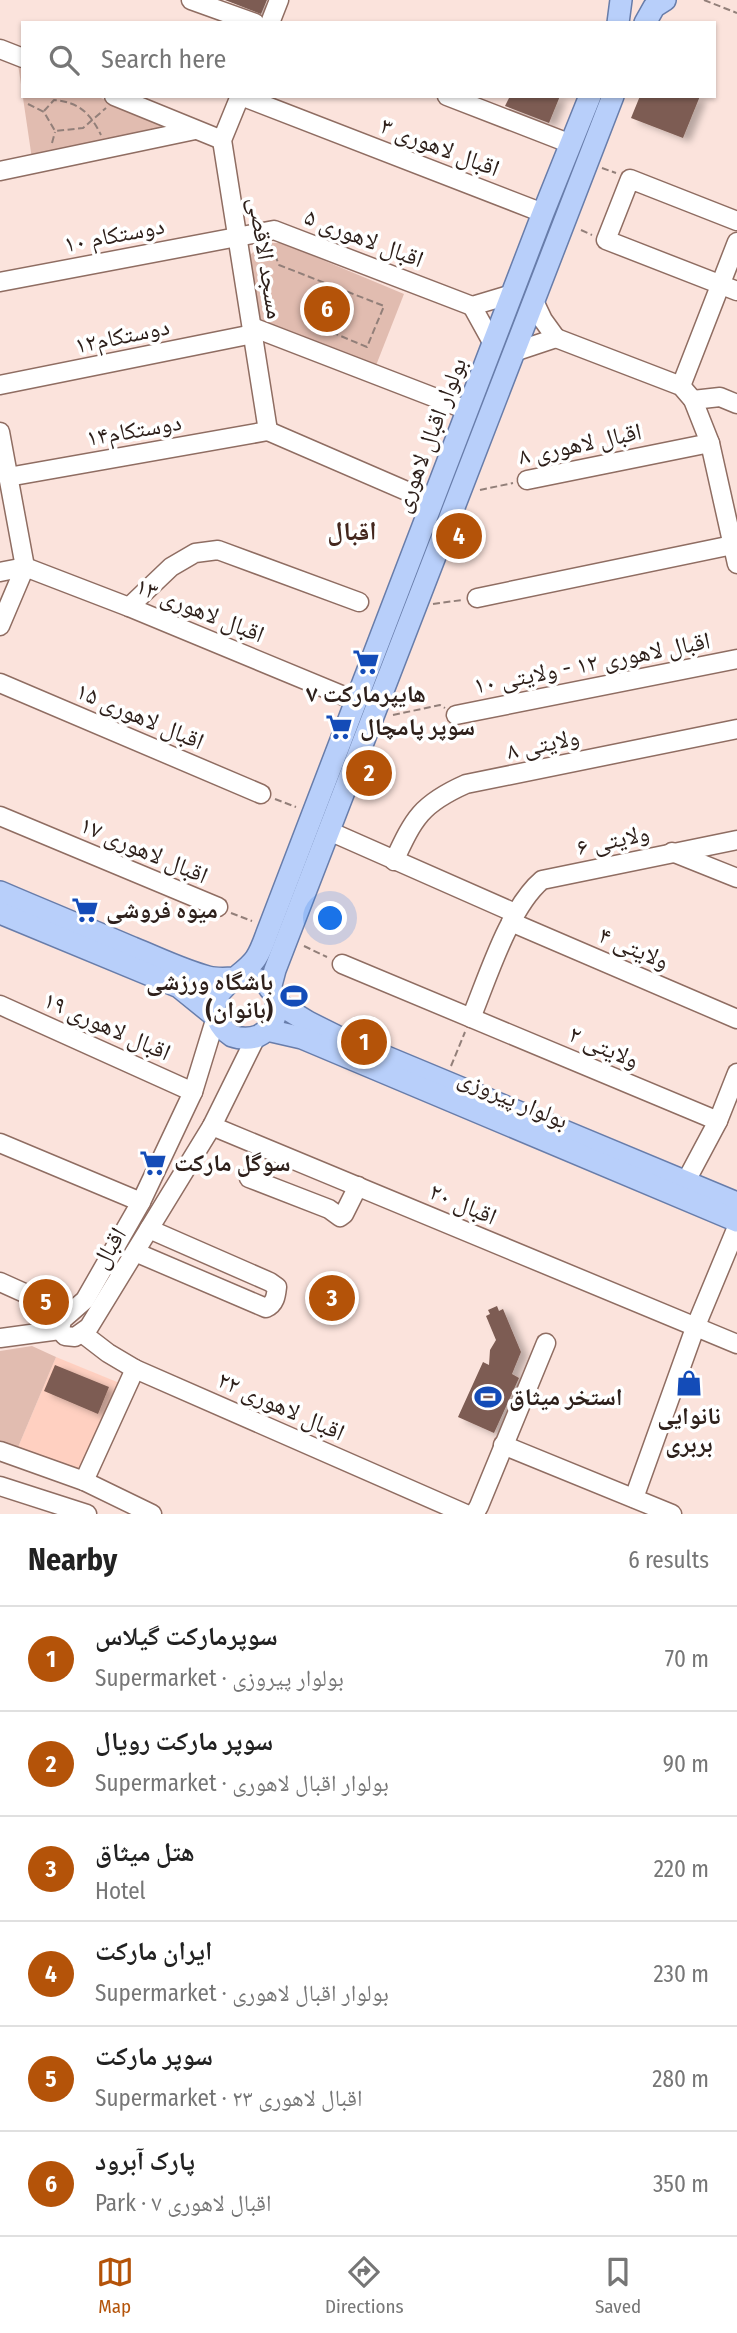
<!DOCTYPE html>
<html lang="en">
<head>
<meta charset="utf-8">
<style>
  :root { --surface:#fff; --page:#f6f6f6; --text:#222; --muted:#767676; --line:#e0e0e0; --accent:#b45309 }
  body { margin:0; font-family:"Fira Sans Condensed","Noto Naskh Arabic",sans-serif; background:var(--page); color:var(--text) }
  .you { position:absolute; left:331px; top:919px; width:24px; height:24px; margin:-18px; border:5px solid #fff; border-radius:50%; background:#1a73e8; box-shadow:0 0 0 10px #1a73e833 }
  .badge { display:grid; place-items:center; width:46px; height:46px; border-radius:50%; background:var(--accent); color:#fff; font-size:23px; font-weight:700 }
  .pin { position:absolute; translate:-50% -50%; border:4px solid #fff; box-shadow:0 2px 7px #0006 }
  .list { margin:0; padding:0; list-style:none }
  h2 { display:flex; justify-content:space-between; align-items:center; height:91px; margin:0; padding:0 28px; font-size:30px }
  h2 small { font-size:23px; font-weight:400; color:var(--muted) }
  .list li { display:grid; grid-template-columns:46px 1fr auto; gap:21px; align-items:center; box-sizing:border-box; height:105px; padding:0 28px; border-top:2px solid var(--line) }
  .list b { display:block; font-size:26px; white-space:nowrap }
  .list p { margin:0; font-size:23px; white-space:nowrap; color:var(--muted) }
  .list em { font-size:23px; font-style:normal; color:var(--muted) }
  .icon { flex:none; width:38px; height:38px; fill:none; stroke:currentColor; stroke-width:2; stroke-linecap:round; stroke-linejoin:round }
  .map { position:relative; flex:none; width:737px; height:1514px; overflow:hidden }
  .search { position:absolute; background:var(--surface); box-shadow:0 2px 5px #0004; left:21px; right:21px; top:21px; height:77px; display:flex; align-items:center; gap:18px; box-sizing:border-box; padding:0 24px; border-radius:0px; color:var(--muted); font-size:26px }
  .sheet { height:721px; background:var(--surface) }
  nav { display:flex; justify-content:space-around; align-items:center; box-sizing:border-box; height:98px; border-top:2px solid var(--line); background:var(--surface); font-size:19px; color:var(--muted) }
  nav a { display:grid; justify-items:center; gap:4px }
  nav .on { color:var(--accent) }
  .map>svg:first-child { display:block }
</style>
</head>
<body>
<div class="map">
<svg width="737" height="1514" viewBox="0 0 737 1514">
  <defs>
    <filter id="shadow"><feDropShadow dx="7" dy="4" stdDeviation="3.5" flood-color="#0004"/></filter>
  </defs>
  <rect width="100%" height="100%" fill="#fbe3dc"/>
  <polygon fill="#ffd0c1" points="56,1357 122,1384 82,1479 16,1452"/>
  <g fill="#e1bcb0">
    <polygon points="18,64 23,66 23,96 96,96 161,123 160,130 32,159"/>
    <polygon points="263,243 282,243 404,294 375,368 258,324 249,256"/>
    <polygon points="32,1346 56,1357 16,1452 0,1445 0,1351"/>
  </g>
  <g fill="#7d5c52" filter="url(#shadow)">
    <polygon points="225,0 267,0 261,14"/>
    <polygon points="510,96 560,96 549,123 505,106"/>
    <polygon points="640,96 700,96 683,138 631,118"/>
    <polygon points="497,1306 499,1311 503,1309 521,1352 512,1374 519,1378 494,1433 458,1417 483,1362 489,1365 490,1350 496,1340 486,1316 490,1314 488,1310"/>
    <polygon points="55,1365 109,1387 98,1414 44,1391"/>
  </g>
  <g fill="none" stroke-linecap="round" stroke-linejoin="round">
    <g stroke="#8f6d62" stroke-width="21">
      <g id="minor">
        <polyline points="191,0 255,23"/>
        <polyline points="270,23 279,0"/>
        <polyline points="0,49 23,58"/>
        <polyline points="114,96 222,140"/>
        <polyline points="240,96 222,140 268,431"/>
        <polyline points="241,96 543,213"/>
        <polyline points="447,96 571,144"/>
        <polyline points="0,171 195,130"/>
        <polyline points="737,221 630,179 606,240 737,291"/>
        <polyline points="0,282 274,230 472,306 512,294"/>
        <polyline points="534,301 543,320 556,338"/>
        <polyline points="472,306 493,344"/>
        <polyline points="252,327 467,410"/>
        <polyline points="556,338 681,386 693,400 710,443 737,564"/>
        <polyline points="514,352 556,338"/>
        <polyline points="0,385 253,334"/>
        <polyline points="681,386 737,242"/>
        <polyline points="693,400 720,397 737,404"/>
        <polyline points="268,431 432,502"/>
        <polyline points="0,432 25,567"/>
        <polyline points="8,477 268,431"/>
        <polyline points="527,480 710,443"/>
        <polyline points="25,567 129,607 356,701"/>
        <polyline points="0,572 25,567"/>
        <polyline points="477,598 737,544"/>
        <polyline points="129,607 171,567 195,553 218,550 359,602"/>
        <polyline points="0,626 25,567"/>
        <polyline points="0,683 261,794"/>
        <polyline points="456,715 737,659"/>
        <polyline points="0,816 218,907"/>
        <polyline points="329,831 515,913"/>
        <polyline points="672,852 737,878"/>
        <path d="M394,861C414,818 421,804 466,784L737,729"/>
        <polyline points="511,922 737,1019"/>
        <polyline points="342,964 718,1121"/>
        <polyline points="0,1005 193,1092"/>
        <path d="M471,1018C488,977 509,908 542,880L737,840"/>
        <polyline points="212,1126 737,1344"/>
        <polyline points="0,1143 141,1202"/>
        <polyline points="249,1178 329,1209 340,1217 344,1214 358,1186"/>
        <polyline points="686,1181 718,1121 737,1073"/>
        <path d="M135,1252L266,1308C275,1304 276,1296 277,1287L270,1282L149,1229"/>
        <polyline points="0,1282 69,1313"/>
        <polyline points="60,1330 65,1336 75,1337 89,1327 212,1126 256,1037"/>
        <polyline points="60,1330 62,1320 85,1300 141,1202 193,1092 216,1017"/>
        <polyline points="82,1333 108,1353 135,1369 466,1514"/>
        <polyline points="0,1338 60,1330"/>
        <polyline points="503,1445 672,1514"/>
        <polyline points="0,1451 84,1481 152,1514"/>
        <polyline points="84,1481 135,1369"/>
        <polyline points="0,1486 87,1514"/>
        <polyline points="634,1498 695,1328 737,1227"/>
        <polyline points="472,1514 475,1513 479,1506 546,1343"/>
      </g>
    </g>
    <g stroke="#687daa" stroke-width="24">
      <g id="major">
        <polyline points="618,23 621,0"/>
        <polyline points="645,23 654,7 665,0"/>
        <path d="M0,892C44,911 89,929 133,948C158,958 182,970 208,977C228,982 250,972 265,983C283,997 279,1026 258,1036C251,1039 240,1039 232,1036C226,1032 221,1027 218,1020C203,990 243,978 256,958C262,949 265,938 269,928L543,213L590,96"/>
        <polyline points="0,913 179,987 216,1017"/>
        <polyline points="270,989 275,970 613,96"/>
        <polyline points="277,1003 308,1022 336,1036 737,1203"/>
        <polyline points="267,1030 302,1038 737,1221"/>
      </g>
    </g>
    <g stroke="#927f79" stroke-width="2" stroke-dasharray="7 3.5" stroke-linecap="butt">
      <polyline points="704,0 737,13"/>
      <polyline points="28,104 44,112 55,131 83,128 106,108"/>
      <path d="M44,111L54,100C79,102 90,113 101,135"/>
      <polyline points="52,143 55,132"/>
      <polyline points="602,168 616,173"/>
      <polyline points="581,230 592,235"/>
      <polyline points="271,245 279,265 384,306 367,347 312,324 327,284"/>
      <polyline points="480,490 513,483"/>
      <polyline points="433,604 462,600"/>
      <polyline points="393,715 440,705 445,708"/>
      <polyline points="275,799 296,807"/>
      <polyline points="231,913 252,921"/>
      <polyline points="304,946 327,957"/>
      <polyline points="451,1066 465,1032"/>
    </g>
    <use href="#minor" stroke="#fff" stroke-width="18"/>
    <use href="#major" stroke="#b8cffa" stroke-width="21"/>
  </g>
  <defs>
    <g id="supermarket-bare" transform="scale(2.1)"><path d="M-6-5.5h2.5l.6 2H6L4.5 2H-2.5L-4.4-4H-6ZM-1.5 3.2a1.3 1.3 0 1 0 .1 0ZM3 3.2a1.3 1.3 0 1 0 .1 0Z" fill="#144cb8" stroke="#fff" stroke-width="2.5" paint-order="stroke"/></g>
    <g id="stadium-bare" transform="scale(2.1)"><path d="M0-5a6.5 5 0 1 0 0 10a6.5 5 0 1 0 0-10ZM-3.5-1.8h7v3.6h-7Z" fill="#144cb8" stroke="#fff" stroke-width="2.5" paint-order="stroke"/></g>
    <g id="shop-bare" transform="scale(2.1)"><path d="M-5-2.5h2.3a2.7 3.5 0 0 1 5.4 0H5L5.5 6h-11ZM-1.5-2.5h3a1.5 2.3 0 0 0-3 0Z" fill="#144cb8" stroke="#fff" stroke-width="2.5" paint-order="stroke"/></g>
  </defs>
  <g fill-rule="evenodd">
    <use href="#supermarket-bare" x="366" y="662"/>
    <use href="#supermarket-bare" x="339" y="727"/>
    <use href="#supermarket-bare" x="85" y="910"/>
    <use href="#stadium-bare" x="294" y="996"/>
    <use href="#supermarket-bare" x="153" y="1163"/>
    <use href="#shop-bare" x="689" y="1383"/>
    <use href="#stadium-bare" x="488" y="1397"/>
  </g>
  <g text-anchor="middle" stroke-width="7" stroke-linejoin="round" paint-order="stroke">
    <g font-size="24" fill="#2e201b" stroke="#fff">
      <text transform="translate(440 147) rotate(21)" y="8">اقبال لاهوری ۳</text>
      <text transform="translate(114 235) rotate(-11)" y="8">دوستکام ۱۰</text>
      <text transform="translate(364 238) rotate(21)" y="8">اقبال لاهوری ۵</text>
      <text transform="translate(266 258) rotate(81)" y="8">مسجد الاقصی</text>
      <text transform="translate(122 336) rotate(-12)" y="8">دوستکام۱۲</text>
      <text transform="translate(134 430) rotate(-10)" y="8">دوستکام۱۴</text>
      <text transform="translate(430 435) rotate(-69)" y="8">بولوار اقبال لاهوری</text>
      <text transform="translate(580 444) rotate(-12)" y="8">اقبال لاهوری ۸</text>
      <text transform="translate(200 610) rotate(22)" y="8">اقبال لاهوری ۱۳</text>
      <text transform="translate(592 663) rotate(-11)" y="8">اقبال لاهوری ۱۲ - ولایتی ۱۰</text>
      <text transform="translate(140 716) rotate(23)" y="8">اقبال لاهوری ۱۵</text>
      <text transform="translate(543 744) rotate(-12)" y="8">ولایتی ۸</text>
      <text transform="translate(613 840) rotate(-12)" y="8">ولایتی ۶</text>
      <text transform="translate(144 850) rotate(23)" y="8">اقبال لاهوری ۱۷</text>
      <text transform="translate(634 948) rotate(23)" y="8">ولایتی ۴</text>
      <text transform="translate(107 1026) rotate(24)" y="8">اقبال لاهوری ۱۹</text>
      <text transform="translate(604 1047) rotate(23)" y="8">ولایتی ۲</text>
      <text transform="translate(513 1099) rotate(23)" y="8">بولوار پیروزی</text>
      <text transform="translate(463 1204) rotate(23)" y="8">اقبال ۲۰</text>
      <text transform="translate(109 1248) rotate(-59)" y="8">اقبال</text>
      <text transform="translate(281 1406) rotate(24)" y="8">اقبال لاهوری ۲۲</text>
    </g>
    <g font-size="24" font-weight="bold" fill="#2e201b" stroke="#fff" text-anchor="start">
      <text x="366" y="702" text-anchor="middle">هایپرمارکت ۷</text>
      <text x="360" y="735">سوپر‌ پامچال</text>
      <text x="106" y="918">میوه فروشی</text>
      <text x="273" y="990" text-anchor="end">باشگاه ورزشی<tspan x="273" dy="28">(بانوان)</tspan></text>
      <text x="174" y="1171">سوگل مارکت</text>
      <text x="509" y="1405">استخر میثاق</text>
      <text x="689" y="1424" text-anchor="middle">نانوایی<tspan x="689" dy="28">بربری</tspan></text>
    </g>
    <g font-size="26" font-weight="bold" fill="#44271e" stroke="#fff">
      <text x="352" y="540">اقبال</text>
    </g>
  </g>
</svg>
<div class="you"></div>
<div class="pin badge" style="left:364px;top:1042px">1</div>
<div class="pin badge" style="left:369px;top:773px">2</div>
<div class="pin badge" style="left:332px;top:1298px">3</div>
<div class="pin badge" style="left:459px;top:536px">4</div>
<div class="pin badge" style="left:46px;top:1302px">5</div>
<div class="pin badge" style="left:327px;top:309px">6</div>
<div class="search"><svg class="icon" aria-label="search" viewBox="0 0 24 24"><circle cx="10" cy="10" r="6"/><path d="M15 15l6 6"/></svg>Search here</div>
</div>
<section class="sheet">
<h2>Nearby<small>6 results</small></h2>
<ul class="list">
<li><span class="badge">1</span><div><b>سوپرمارکت گیلاس</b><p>Supermarket · بولوار پیروزی</p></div><em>70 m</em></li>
<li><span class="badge">2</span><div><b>سوپر مارکت رویال</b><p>Supermarket · بولوار اقبال لاهوری</p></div><em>90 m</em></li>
<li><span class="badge">3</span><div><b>هتل میثاق</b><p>Hotel</p></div><em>220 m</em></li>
<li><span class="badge">4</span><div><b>ایران مارکت</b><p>Supermarket · بولوار اقبال لاهوری</p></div><em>230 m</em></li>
<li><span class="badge">5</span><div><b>سوپر مارکت</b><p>Supermarket · اقبال لاهوری ۲۳</p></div><em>280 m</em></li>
<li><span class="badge">6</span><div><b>پارک آبرود</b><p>Park · اقبال لاهوری ۷</p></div><em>350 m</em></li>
</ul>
</section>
<nav>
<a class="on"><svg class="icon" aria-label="map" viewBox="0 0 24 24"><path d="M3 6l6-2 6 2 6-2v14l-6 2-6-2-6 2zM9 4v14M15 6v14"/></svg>Map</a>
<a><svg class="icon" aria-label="directions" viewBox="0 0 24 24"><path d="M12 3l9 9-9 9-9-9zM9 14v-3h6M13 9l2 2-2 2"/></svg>Directions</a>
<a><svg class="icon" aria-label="saved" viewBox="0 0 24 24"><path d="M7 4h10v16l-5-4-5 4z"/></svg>Saved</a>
</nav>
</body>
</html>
